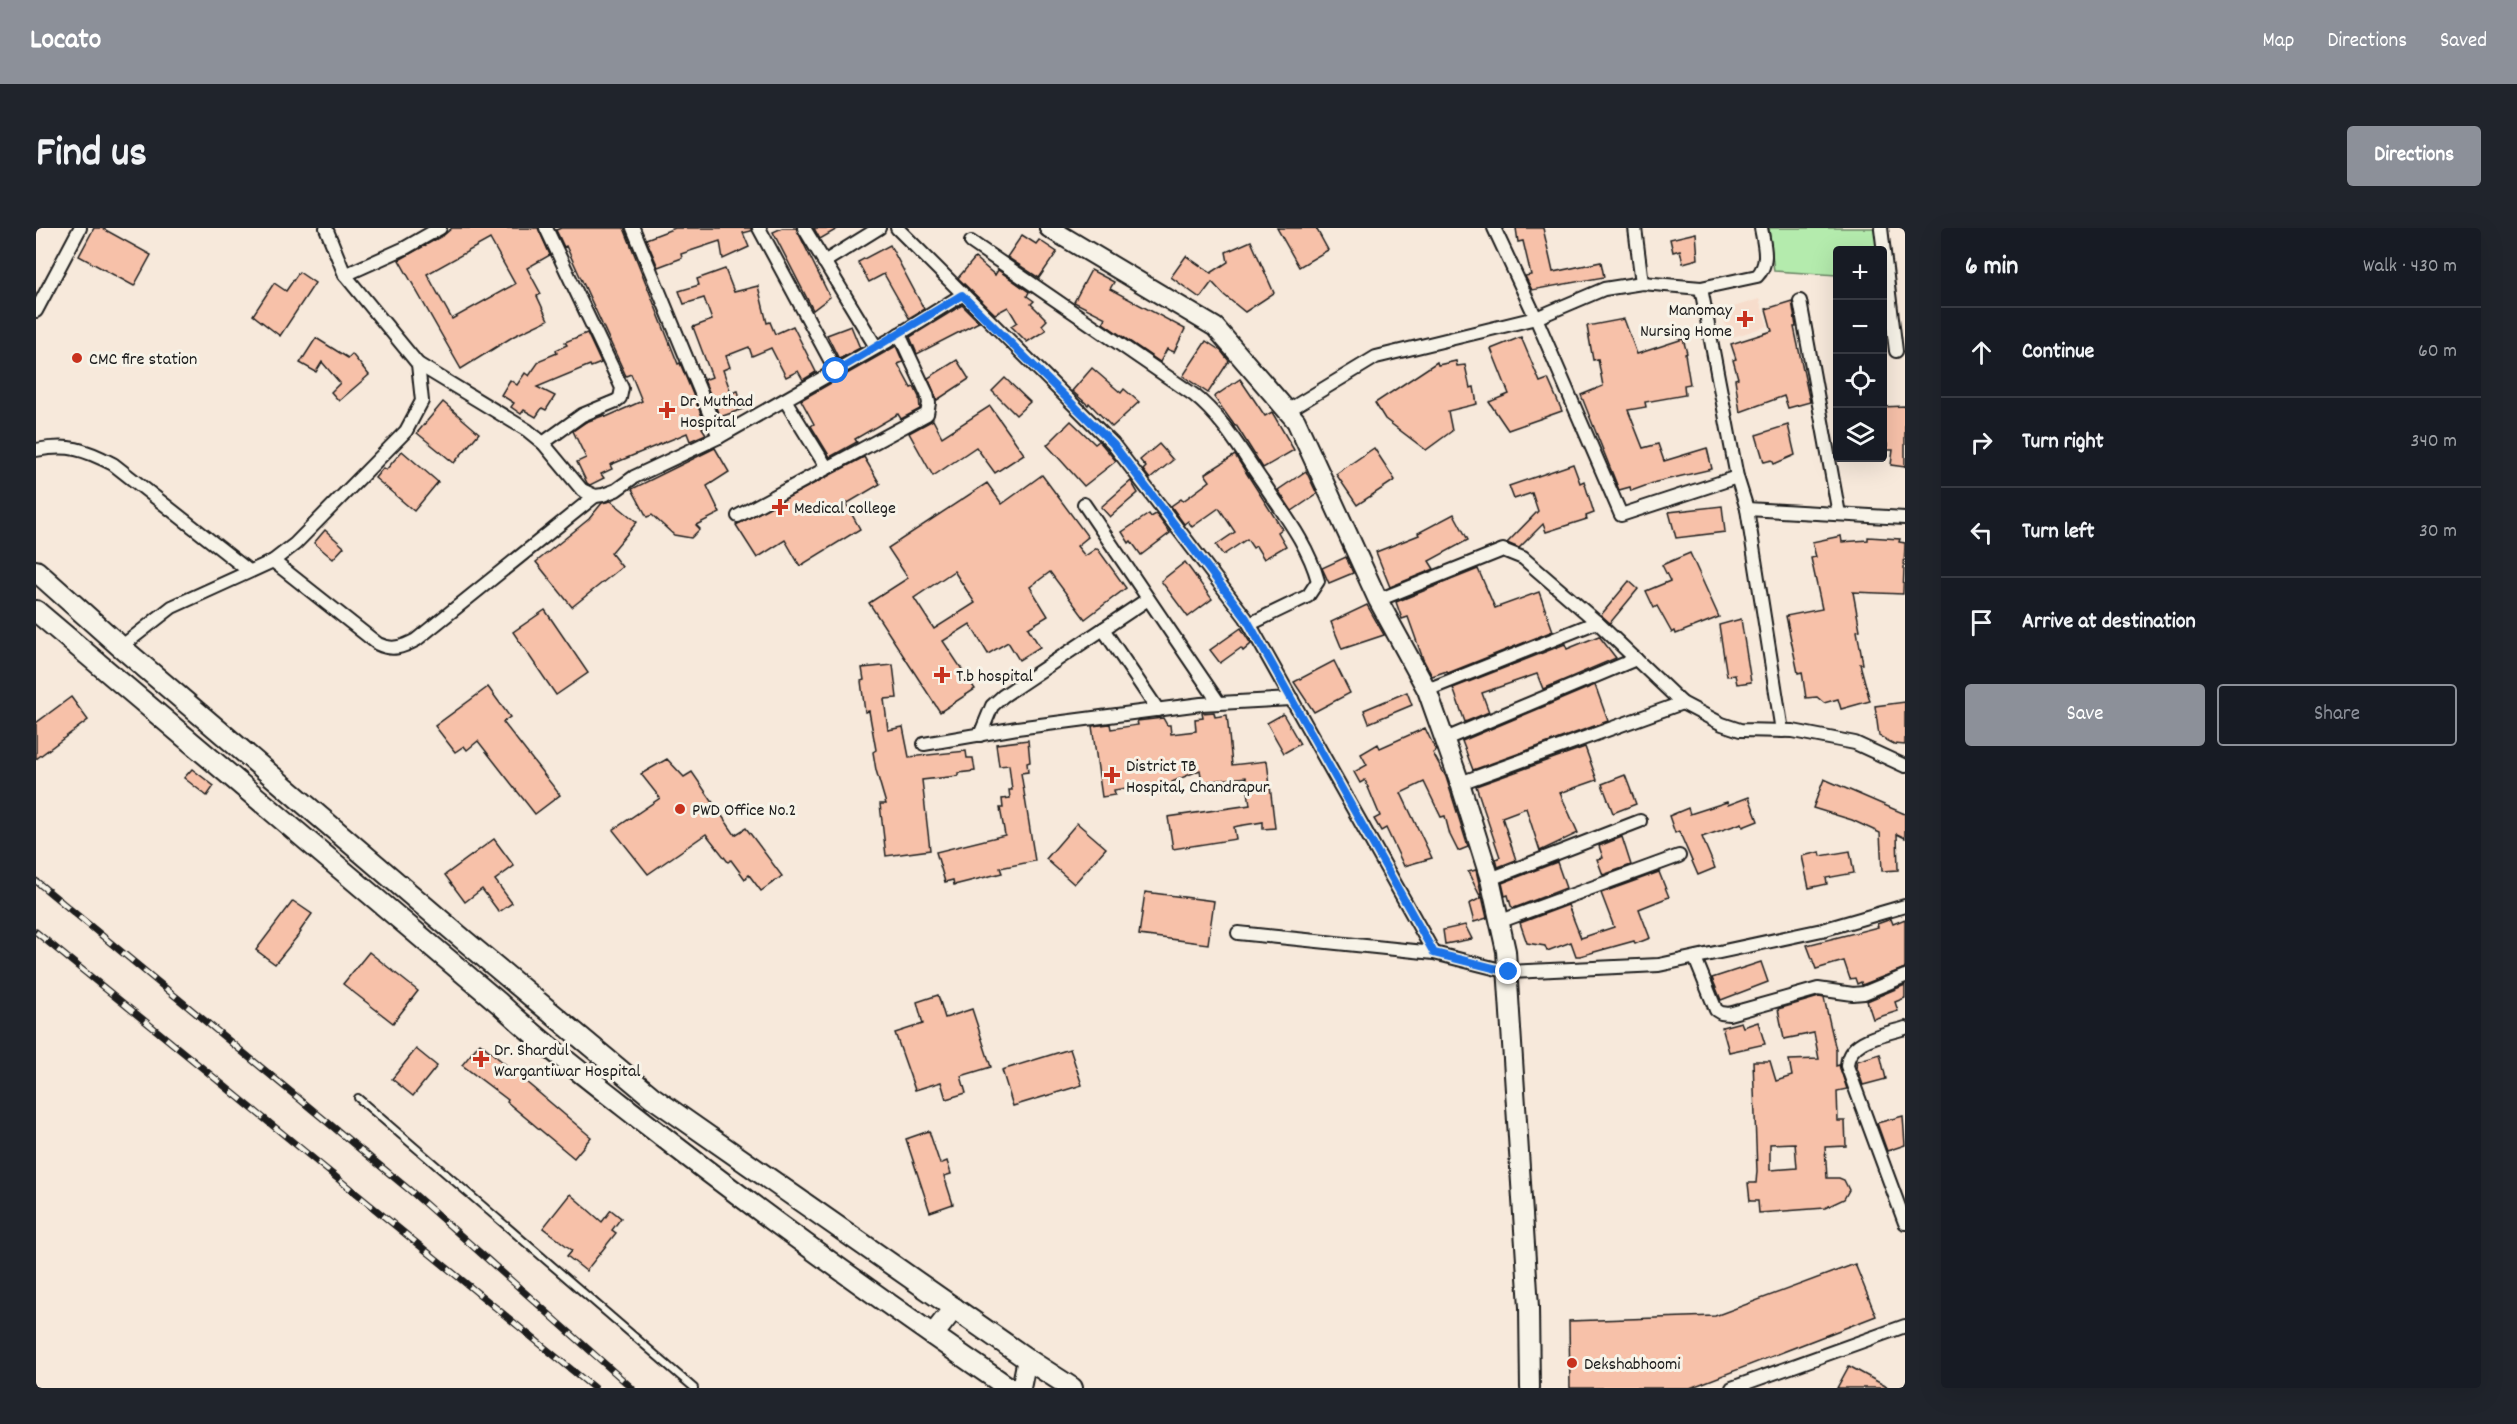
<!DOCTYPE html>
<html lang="en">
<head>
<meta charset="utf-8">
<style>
  :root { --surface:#171b24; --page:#20242c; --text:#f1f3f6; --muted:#9ea1a6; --line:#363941; --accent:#8c9099 }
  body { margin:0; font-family:Dekko,sans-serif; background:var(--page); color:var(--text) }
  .controls { position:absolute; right:18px; top:18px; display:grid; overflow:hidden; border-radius:6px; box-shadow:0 6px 24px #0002 }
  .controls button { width:54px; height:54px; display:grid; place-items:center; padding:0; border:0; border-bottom:2px solid var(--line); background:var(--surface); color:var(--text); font:30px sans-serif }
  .stop { position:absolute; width:18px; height:18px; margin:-14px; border:4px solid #1a73e8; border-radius:50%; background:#fff }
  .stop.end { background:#1a73e8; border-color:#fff; box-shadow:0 2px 6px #0008 }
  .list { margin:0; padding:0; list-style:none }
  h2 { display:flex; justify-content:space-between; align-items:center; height:78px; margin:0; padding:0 24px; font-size:26px }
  h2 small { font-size:20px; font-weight:400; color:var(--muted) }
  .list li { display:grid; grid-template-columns:39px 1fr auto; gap:18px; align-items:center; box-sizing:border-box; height:90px; padding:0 24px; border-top:2px solid var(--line) }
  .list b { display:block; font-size:22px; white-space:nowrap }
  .list em { font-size:20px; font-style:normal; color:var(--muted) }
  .actions { display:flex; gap:12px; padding:18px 24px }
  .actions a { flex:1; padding:14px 0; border:2px solid var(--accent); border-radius:6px; text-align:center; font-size:21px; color:var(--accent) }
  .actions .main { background:var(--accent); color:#fff }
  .icon { flex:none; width:33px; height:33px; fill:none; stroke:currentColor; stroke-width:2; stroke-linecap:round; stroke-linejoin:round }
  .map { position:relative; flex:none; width:1869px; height:1160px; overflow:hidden; border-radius:6px }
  header { display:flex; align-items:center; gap:36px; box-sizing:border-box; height:84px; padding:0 30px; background:var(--accent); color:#fff }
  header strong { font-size:28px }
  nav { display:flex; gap:33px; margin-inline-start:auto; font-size:21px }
  .intro { display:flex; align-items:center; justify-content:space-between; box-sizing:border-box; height:144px; padding:0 36px }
  h1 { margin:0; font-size:42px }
  .button { padding:15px 27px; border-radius:6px; background:var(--accent); color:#fff; font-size:21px; font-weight:700 }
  main { display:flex; gap:36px; padding:0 36px }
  aside { flex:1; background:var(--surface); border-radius:6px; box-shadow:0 6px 24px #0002 }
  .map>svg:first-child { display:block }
</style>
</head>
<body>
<header>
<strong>Locato</strong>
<nav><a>Map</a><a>Directions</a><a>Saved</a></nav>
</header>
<div class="intro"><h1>Find us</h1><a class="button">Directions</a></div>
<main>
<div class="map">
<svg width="1869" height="1160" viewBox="0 0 1869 1160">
  <rect width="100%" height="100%" fill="#f7e9db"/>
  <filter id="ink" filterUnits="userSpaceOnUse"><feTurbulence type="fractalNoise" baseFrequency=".0167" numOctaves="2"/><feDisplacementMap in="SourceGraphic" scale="12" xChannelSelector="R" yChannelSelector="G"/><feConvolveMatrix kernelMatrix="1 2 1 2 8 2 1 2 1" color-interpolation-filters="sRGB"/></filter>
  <g filter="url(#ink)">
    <polygon fill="#f7ddcc" points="1723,71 1732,98 1694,110 1685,83"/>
    <polygon fill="#b4ebad" stroke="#688464" stroke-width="1.5" points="1733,0 1838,0 1841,22 1802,22 1801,47 1738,43"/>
    <g fill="#f7c1a9" stroke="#1c1c1c" stroke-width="1.5" fill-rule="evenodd">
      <polygon points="58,0 66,0 115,27 98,58 43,28"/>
      <path d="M416,0H502L514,27L491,40L505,66L501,68L512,92L478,108L425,141L363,32L408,7ZM454,11L479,56L416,91L391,46Z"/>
      <polygon points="525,0 588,0 642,136 644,135 670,198 666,200 670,206 654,213 651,205 574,237 576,241 565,246 568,250 554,257 551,255 541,234 550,230 537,203 550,194 569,187 570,189 606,173 595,146 590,148 530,18 528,19 520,2"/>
      <polygon points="639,0 715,0 715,3 707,5 713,19 687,31 684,13 645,26 646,30 622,39 610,11"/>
      <polygon points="746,0 760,0 794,69 777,82 737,4"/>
      <polygon points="778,0 803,0 784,11"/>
      <polygon points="1241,0 1280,0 1292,22 1263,39"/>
      <polygon points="1480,0 1507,0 1517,44 1565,34 1568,49 1496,62 1489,48 1495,47 1487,13 1482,14"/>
      <polygon points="1660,5 1662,31 1647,35 1644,22 1637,24 1634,11"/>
      <polygon points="986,7 1000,16 1003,12 1021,24 1003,50 971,29"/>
      <polygon points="1215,13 1238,65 1209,84 1188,67 1176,54 1164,70 1135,49 1150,28 1175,45 1192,34 1190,24"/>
      <polygon points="854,17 888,81 873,90 848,46 833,54 822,34"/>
      <polygon points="939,30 959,47 962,42 993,64 991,68 998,73 995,76 1011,92 1006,97 1010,102 991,114 975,98 981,94 972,79 959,86 922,50"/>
      <polygon points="689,41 698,64 722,58 731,95 734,94 739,106 757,98 780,144 767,152 762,143 750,149 735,120 716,128 713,119 690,128 694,139 687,142 695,165 702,163 707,181 684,189 668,152 676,149 657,99 676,92 668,70 648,76 643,63 663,57 661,51"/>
      <polygon points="1055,42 1078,54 1074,61 1149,101 1138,124 1131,121 1124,134 1067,95 1070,90 1038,74"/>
      <polygon points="263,44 279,55 244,108 217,87 238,55 250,63"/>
      <polygon points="1756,73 1760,99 1758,99 1774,174 1752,180 1748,168 1704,184 1699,151 1702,150 1697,132 1700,131 1695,116 1736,103 1730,81"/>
      <polygon points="926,77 943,94 881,126 874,109"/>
      <polygon points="1588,91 1601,126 1647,111 1651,125 1649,126 1654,156 1648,157 1649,167 1609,174 1610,179 1592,182 1607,220 1622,216 1628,233 1671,220 1676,241 1620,254 1595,263 1594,259 1583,262 1545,167 1567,158 1562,131 1557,132 1551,98"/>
      <polygon points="815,98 824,120 803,131 791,107"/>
      <polygon points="551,105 565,135 555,139 554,137 501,159 519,168 510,182 506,180 500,189 488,182 485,186 475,179 478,175 465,167 474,152 481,157 489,145 493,148 504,132 521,125 520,122 531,117 529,114"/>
      <polygon points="1485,109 1504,154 1512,151 1526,183 1472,202 1453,174 1473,166 1455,121"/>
      <polygon points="280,110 312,130 316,126 333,147 303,173 295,164 304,155 286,134 280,144 264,135"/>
      <polygon points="1170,113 1185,123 1193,133 1172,165 1147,148"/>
      <polygon points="860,118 867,134 862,136 875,160 878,159 883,169 884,181 865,191 862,186 819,211 821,214 794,229 775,198 778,196 765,172"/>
      <polygon points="921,132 933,151 901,172 892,150"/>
      <polygon points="1420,133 1421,138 1429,137 1434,160 1438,159 1441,176 1412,183 1416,203 1390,222 1349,191 1339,175 1401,134 1402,137"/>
      <polygon points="1056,140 1085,165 1088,161 1103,174 1076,199 1053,175 1052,177 1036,163"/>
      <polygon points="969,150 994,174 980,187 956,163"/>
      <polygon points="1204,151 1229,188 1236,184 1258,222 1227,240 1200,197 1199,198 1178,169"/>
      <polygon points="407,174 443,205 418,235 381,205"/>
      <polygon points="954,178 988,226 959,245 940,219 897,248 873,205 897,192 906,209"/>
      <polygon points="1869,178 1869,239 1855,237 1857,222 1851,222 1851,216 1846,216 1846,179"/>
      <polygon points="1035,193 1059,216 1063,213 1080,233 1048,258 1011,217"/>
      <polygon points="1752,197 1759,227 1738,236 1736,232 1728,234 1720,207"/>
      <polygon points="1123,216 1137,232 1114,251 1107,242 1110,239 1104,232"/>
      <polygon points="679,220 693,244 671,258 684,285 660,297 664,301 655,310 638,307 616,287 611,289 596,261"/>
      <polygon points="1338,220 1359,252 1321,277 1300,246"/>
      <polygon points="366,223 402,254 378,283 339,250 347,240 350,242"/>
      <polygon points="1199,227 1246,301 1242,304 1250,318 1228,331 1220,318 1217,320 1211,311 1187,327 1180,317 1199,304 1183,280 1156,299 1152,293 1148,296 1135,278 1145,271 1147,273 1174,253 1169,246"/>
      <polygon points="828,229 844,256 810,276 824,301 764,338 749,312 721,330 700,297"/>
      <polygon points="1537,236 1544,255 1548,253 1558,285 1550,288 1551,291 1510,304 1507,296 1483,320 1471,315 1502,283 1496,265 1478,271 1473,258"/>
      <polygon points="1270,243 1281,266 1256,283 1242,262"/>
      <path d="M1006,247L1052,309L1041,318L1049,328L1061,320L1090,360L1049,391L1014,344L994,359L1012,388L992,400L1004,419L983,432L972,414L952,426L934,396L907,413L939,461L904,484L833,375L872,350L852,320L951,255L966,276ZM918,343L939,375L898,401L878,370Z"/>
      <polygon points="1095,253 1102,265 1074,289 1065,279"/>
      <polygon points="575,273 601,294 575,325 586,339 536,379 500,334 553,291 566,275"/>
      <polygon points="1686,278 1689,304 1640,310 1633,284"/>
      <polygon points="1113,286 1115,289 1120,286 1134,305 1105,327 1095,313 1093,315 1086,304"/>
      <polygon points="1418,286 1432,312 1393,333 1398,341 1354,359 1340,324 1383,307 1382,305"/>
      <polygon points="289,302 308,319 297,331 278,315"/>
      <polygon points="1805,308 1806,314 1832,312 1832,309 1864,311 1863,314 1869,315 1867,366 1817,364 1824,402 1821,403 1827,436 1824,436 1834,473 1805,481 1802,471 1788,475 1781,469 1770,470 1766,444 1762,445 1750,388 1786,381 1775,330 1780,329 1776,314"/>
      <polygon points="1654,325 1683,389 1640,406 1639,403 1636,405 1621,378 1618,380 1610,363 1634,353 1626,337"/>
      <polygon points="1310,329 1317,345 1293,355 1286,340"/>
      <polygon points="1149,334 1176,371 1152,389 1125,353"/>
      <polygon points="1442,341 1459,380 1503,364 1517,403 1412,445 1411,443 1396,448 1387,431 1372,389 1366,391 1360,374"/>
      <polygon points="1593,353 1602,361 1574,395 1565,387"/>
      <polygon points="1331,377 1348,407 1306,421 1295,394"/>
      <polygon points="509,382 552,445 520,467 477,404"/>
      <polygon points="1705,391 1715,454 1701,456 1699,447 1691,448 1683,397"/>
      <polygon points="1205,400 1215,416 1207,423 1205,420 1184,435 1174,422"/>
      <polygon points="1563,408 1580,430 1507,461 1501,446 1446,465 1453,484 1429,494 1417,460 1529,416 1531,421"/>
      <polygon points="1298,433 1314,465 1278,484 1258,454"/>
      <polygon points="857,437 861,470 848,471 852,502 867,499 873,529 930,523 931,530 937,530 939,543 922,545 922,548 886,552 894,622 850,628 844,576 850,576 840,542 837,524 840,522 833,483 829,484 825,453 828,452 826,440"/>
      <polygon points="1559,457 1572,493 1437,542 1426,513"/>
      <polygon points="452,459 474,489 467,494 524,567 499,586 442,513 431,522 428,518 419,524 399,498"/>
      <polygon points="1371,464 1376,477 1333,495 1328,482"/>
      <polygon points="35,469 52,492 0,531 0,495"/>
      <polygon points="1869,474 1869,517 1858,516 1843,508 1839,478"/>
      <polygon points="1178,484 1179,489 1191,487 1196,537 1231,533 1239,600 1227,601 1227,594 1202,598 1198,599 1200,611 1137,621 1132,589 1214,577 1210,549 1166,554 1164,542 1136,554 1136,564 1123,566 1122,562 1117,562 1117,559 1109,560 1109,557 1078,562 1079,567 1066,569 1056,498 1074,496 1075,501 1102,497 1101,493 1127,490 1131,497 1134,497 1135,506 1160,503 1159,491 1167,490 1166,485"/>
      <polygon points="1247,486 1264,516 1248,525 1231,495"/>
      <polygon points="1389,500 1400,523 1397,525 1410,549 1432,619 1422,623 1414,607 1409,588 1405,589 1388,554 1365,565 1396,630 1368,638 1350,600 1345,603 1338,591 1344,588 1329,552 1324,555 1318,544 1331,537 1325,526 1342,516 1344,520"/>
      <polygon points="992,512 994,534 991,535 992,544 985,545 999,633 964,640 966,645 918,657 917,652 909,654 900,624 969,607 964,580 967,580 966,571 974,570 973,562 976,562 973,537 963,538 960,516"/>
      <polygon points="1549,519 1561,552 1524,565 1542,605 1504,623 1490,580 1466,589 1480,632 1462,639 1460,631 1464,629 1440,558"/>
      <polygon points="631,531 648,549 656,544 699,607 710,600 746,648 725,663 713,647 709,651 695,632 692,634 670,606 612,646 577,602 624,570 605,546"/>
      <polygon points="156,541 178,558 171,568 148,550"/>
      <polygon points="1589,547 1600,576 1577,585 1566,556"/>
      <polygon points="1788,551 1869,586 1869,610 1861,606 1862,642 1846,643 1844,605 1816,592 1777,580"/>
      <polygon points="1713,569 1722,593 1707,599 1706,595 1666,609 1679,640 1662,647 1643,603 1639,605 1633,588 1652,580 1654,586 1691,574 1692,577"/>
      <polygon points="1041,595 1070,620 1038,656 1010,631"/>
      <polygon points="1586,609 1595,637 1567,647 1561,631 1567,630 1563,618"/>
      <polygon points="458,611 478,638 459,652 476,675 463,684 446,661 429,674 409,647"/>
      <polygon points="1814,623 1818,645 1790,650 1791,656 1773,660 1766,628 1784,624 1785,628"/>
      <polygon points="1521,634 1530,660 1478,680 1475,678 1472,667 1469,668 1466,655"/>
      <polygon points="1440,642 1451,690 1438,694 1433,676 1445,670 1432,644"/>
      <polygon points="1623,644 1633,669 1603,681 1614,710 1599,716 1598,713 1544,728 1540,728 1535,714 1511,723 1509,718 1491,715 1484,695 1532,677 1545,710 1578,699 1565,665"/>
      <polygon points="1109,664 1178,673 1172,716 1103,707"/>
      <polygon points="257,673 276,686 264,703 265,704 239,736 220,722"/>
      <polygon points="1855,691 1857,696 1869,691 1869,740 1826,757 1825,754 1821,756 1819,750 1814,751 1808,733 1780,741 1771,717 1842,699 1841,696"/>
      <polygon points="1429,697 1436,711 1409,716 1407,702"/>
      <polygon points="333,724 382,763 357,795 307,756"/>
      <polygon points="1725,734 1732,754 1685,772 1676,750"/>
      <polygon points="1869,757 1869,770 1859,774 1862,783 1837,791 1831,773"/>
      <polygon points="902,767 909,790 936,781 955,839 925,848 930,865 910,871 905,854 879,862 859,805 887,796 881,774"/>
      <path d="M1783,769L1788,770L1800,822V838L1803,837L1811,861L1801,863L1802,893H1809L1810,918L1789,919L1791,950H1803L1808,952L1813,962L1808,971L1789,980L1723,985L1722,973H1714L1712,955H1720L1721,943L1717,833H1734L1740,853L1756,848L1753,832L1783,831L1778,805L1748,811L1742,781ZM1759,915L1761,940L1734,942V916Z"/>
      <polygon points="1705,794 1707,799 1722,794 1729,816 1693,824 1686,799"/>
      <polygon points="444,815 555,909 538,930 471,874 472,872 426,837"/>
      <polygon points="380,821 401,838 377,868 356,851"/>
      <polygon points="1034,821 1046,857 977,878 966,842"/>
      <polygon points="1844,826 1850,851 1827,857 1820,837 1821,833"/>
      <polygon points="1867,888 1869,917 1851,923 1841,895"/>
      <polygon points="893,903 904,936 911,933 915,946 908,948 917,976 894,984 870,911"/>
      <polygon points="534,966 566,994 575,982 585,990 576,1002 580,1005 550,1043 531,1028 536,1022 507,1000"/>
      <polygon points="1819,1036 1840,1088 1654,1160 1534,1160 1533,1093 1679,1088"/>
      <polygon points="1813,1138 1853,1160 1801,1160"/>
    </g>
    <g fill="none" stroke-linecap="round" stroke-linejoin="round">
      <g stroke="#1c1c1c" stroke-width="10">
        <polyline id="lane" points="322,870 658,1160"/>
      </g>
      <g stroke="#1c1c1c" stroke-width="16">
        <g id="street">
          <polyline points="597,0 683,209"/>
          <polyline points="723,0 800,143"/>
          <polyline points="768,0 840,119"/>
          <polyline points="861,0 1077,216 1210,390 1398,725"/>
          <polyline points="1458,0 1500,90 1585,287 1701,249"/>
          <polyline points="1599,0 1606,55"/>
          <polyline points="1845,0 1860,123"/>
          <path d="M935,14L1158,167C1187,190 1205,223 1226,253C1247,285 1272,316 1282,353L1272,368L1214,396"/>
          <polyline points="788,34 843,0"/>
          <polyline points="309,47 369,20 404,0"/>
          <polyline points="1665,60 1701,249 1711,281 1869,290"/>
          <polyline points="1764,73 1803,286"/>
          <polyline points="0,83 44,0"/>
          <polyline points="382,136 491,202 507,215 546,262 559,268 567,267 580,262 598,249 683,209 852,113 926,67"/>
          <polyline points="749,172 791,240"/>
          <path d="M1251,183L1340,129L1500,90L1568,61L1606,55L1665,60L1721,48C1734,35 1728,17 1725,0"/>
          <polyline points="507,215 546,187 580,173 584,170 586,160 510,0"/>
          <path d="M0,222C33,216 48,221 77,236L213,343"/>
          <polyline points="1048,276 1183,475"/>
          <polyline points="1711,281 1746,503"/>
          <polyline points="702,288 891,186 893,175 891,166 863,106"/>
          <path d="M237,333L342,416C356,423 367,419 380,412L559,268"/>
          <polyline points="1342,372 1467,322 1487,330 1561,394 1646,475 1686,496 1704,502 1757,503 1819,515 1869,538"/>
          <polyline points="1067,401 1122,482"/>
          <polyline points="85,419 136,379 237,333 259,316 370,203 386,173 382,136 309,47 290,0"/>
          <polyline points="1391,462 1561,394"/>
          <polyline points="944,507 956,478 967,468 1112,371"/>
          <polyline points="1407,512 1600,431"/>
          <polyline points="888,516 981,500 1165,476 1256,471"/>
          <polyline points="1424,555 1646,475"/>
          <polyline points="1454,651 1604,593"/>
          <polyline points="1465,693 1643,628"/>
          <polyline points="1202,705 1398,725 1473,744 1623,737 1786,702 1869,678"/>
          <polyline points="1659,730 1680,782 1685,785 1693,786 1782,761 1817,766 1828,765 1869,748"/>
          <path d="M1869,800C1847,807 1812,811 1811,838L1869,995"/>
          <polyline points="1696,1160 1869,1098"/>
        </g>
      </g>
      <g stroke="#1c1c1c" stroke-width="22">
        <g id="secondary">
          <polyline points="1013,0 1179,99 1260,193 1342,372 1391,462 1424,555 1454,651 1470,723 1493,1079 1494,1160"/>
          <polyline points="985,1160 991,1131"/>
        </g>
      </g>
      <g stroke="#1c1c1c" stroke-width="24">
        <g id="primary">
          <polyline points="0,343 85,419 429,713 616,869 991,1131 1036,1160"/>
          <path d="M0,383L463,775C510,819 562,858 613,898C730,990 851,1076 973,1160"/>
          <polyline points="897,1107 918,1080"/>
        </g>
      </g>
      <use href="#lane" stroke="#f7f3e8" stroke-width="6"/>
      <use href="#street" stroke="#f7f3e8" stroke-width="12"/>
      <use href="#secondary" stroke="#f7f3e8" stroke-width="18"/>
      <use href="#primary" stroke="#f7f3e8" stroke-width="20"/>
      <g stroke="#1c1c1c" stroke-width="7">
        <g id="rail">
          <polyline points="0,653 377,965 596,1160"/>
          <polyline points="0,704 558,1160"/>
        </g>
      </g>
      <use href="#rail" stroke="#f7f3e8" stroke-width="4.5" stroke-dasharray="14" stroke-linecap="butt"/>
    </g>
  </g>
  <g fill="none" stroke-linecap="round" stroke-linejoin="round" filter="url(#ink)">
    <polyline stroke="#1a73e8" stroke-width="8" points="800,143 926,67 1077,216 1210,390 1398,725 1473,744"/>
  </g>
  <g fill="#c8321e" stroke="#f7f3e8" stroke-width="2">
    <path d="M1706 82h6v6h6v6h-6v6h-6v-6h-6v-6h6z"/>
    <circle cx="41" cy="130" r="6"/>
    <path d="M628 173h6v6h6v6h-6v6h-6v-6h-6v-6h6z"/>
    <path d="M741 270h6v6h6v6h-6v6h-6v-6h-6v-6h6z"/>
    <path d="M903 438h6v6h6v6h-6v6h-6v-6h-6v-6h6z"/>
    <path d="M1073 538h6v6h6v6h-6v6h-6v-6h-6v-6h6z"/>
    <circle cx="644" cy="581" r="6"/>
    <path d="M442 822h6v6h6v6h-6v6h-6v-6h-6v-6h6z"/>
    <circle cx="1536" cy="1135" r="6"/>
  </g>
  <g text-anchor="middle" stroke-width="6" stroke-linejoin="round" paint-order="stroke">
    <g font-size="18" fill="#1c1c1c" stroke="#f7f3e8" text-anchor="start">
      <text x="1696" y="87" text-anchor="end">Manomay<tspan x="1696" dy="21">Nursing Home</tspan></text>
      <text x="53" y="136">CMC fire station</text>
      <text x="644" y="178">Dr. Muthad<tspan x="644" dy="21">Hospital</tspan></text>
      <text x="758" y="285">Medical college</text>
      <text x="920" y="453">T.b hospital</text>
      <text x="1090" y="543">District TB<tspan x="1090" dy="21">Hospital, Chandrapur</tspan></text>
      <text x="656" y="587">PWD Office No.2</text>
      <text x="458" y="827">Dr. Shardul<tspan x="458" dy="21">Wargantiwar Hospital</tspan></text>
      <text x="1548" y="1141">Dekshabhoomi</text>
    </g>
  </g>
</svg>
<div class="controls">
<button>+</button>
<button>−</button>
<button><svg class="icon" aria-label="locate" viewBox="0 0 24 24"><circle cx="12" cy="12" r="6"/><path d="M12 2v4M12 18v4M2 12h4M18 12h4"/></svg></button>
<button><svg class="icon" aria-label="layers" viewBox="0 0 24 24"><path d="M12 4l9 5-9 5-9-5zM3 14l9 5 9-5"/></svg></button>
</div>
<div class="stop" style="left:800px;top:143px"></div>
<div class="stop end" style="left:1473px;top:744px"></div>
</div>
<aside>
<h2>6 min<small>Walk · 430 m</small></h2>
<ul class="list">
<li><svg class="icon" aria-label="ahead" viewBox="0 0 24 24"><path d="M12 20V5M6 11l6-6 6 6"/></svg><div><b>Continue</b></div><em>60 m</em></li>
<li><svg class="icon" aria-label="right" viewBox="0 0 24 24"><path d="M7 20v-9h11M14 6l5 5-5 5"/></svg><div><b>Turn right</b></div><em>340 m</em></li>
<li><svg class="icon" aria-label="left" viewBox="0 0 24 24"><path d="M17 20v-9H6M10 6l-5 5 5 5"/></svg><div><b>Turn left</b></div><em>30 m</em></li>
<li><svg class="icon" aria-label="arrive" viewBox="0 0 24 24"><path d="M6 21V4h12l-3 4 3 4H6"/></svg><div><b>Arrive at destination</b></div></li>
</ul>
<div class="actions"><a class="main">Save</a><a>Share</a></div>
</aside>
</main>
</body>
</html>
